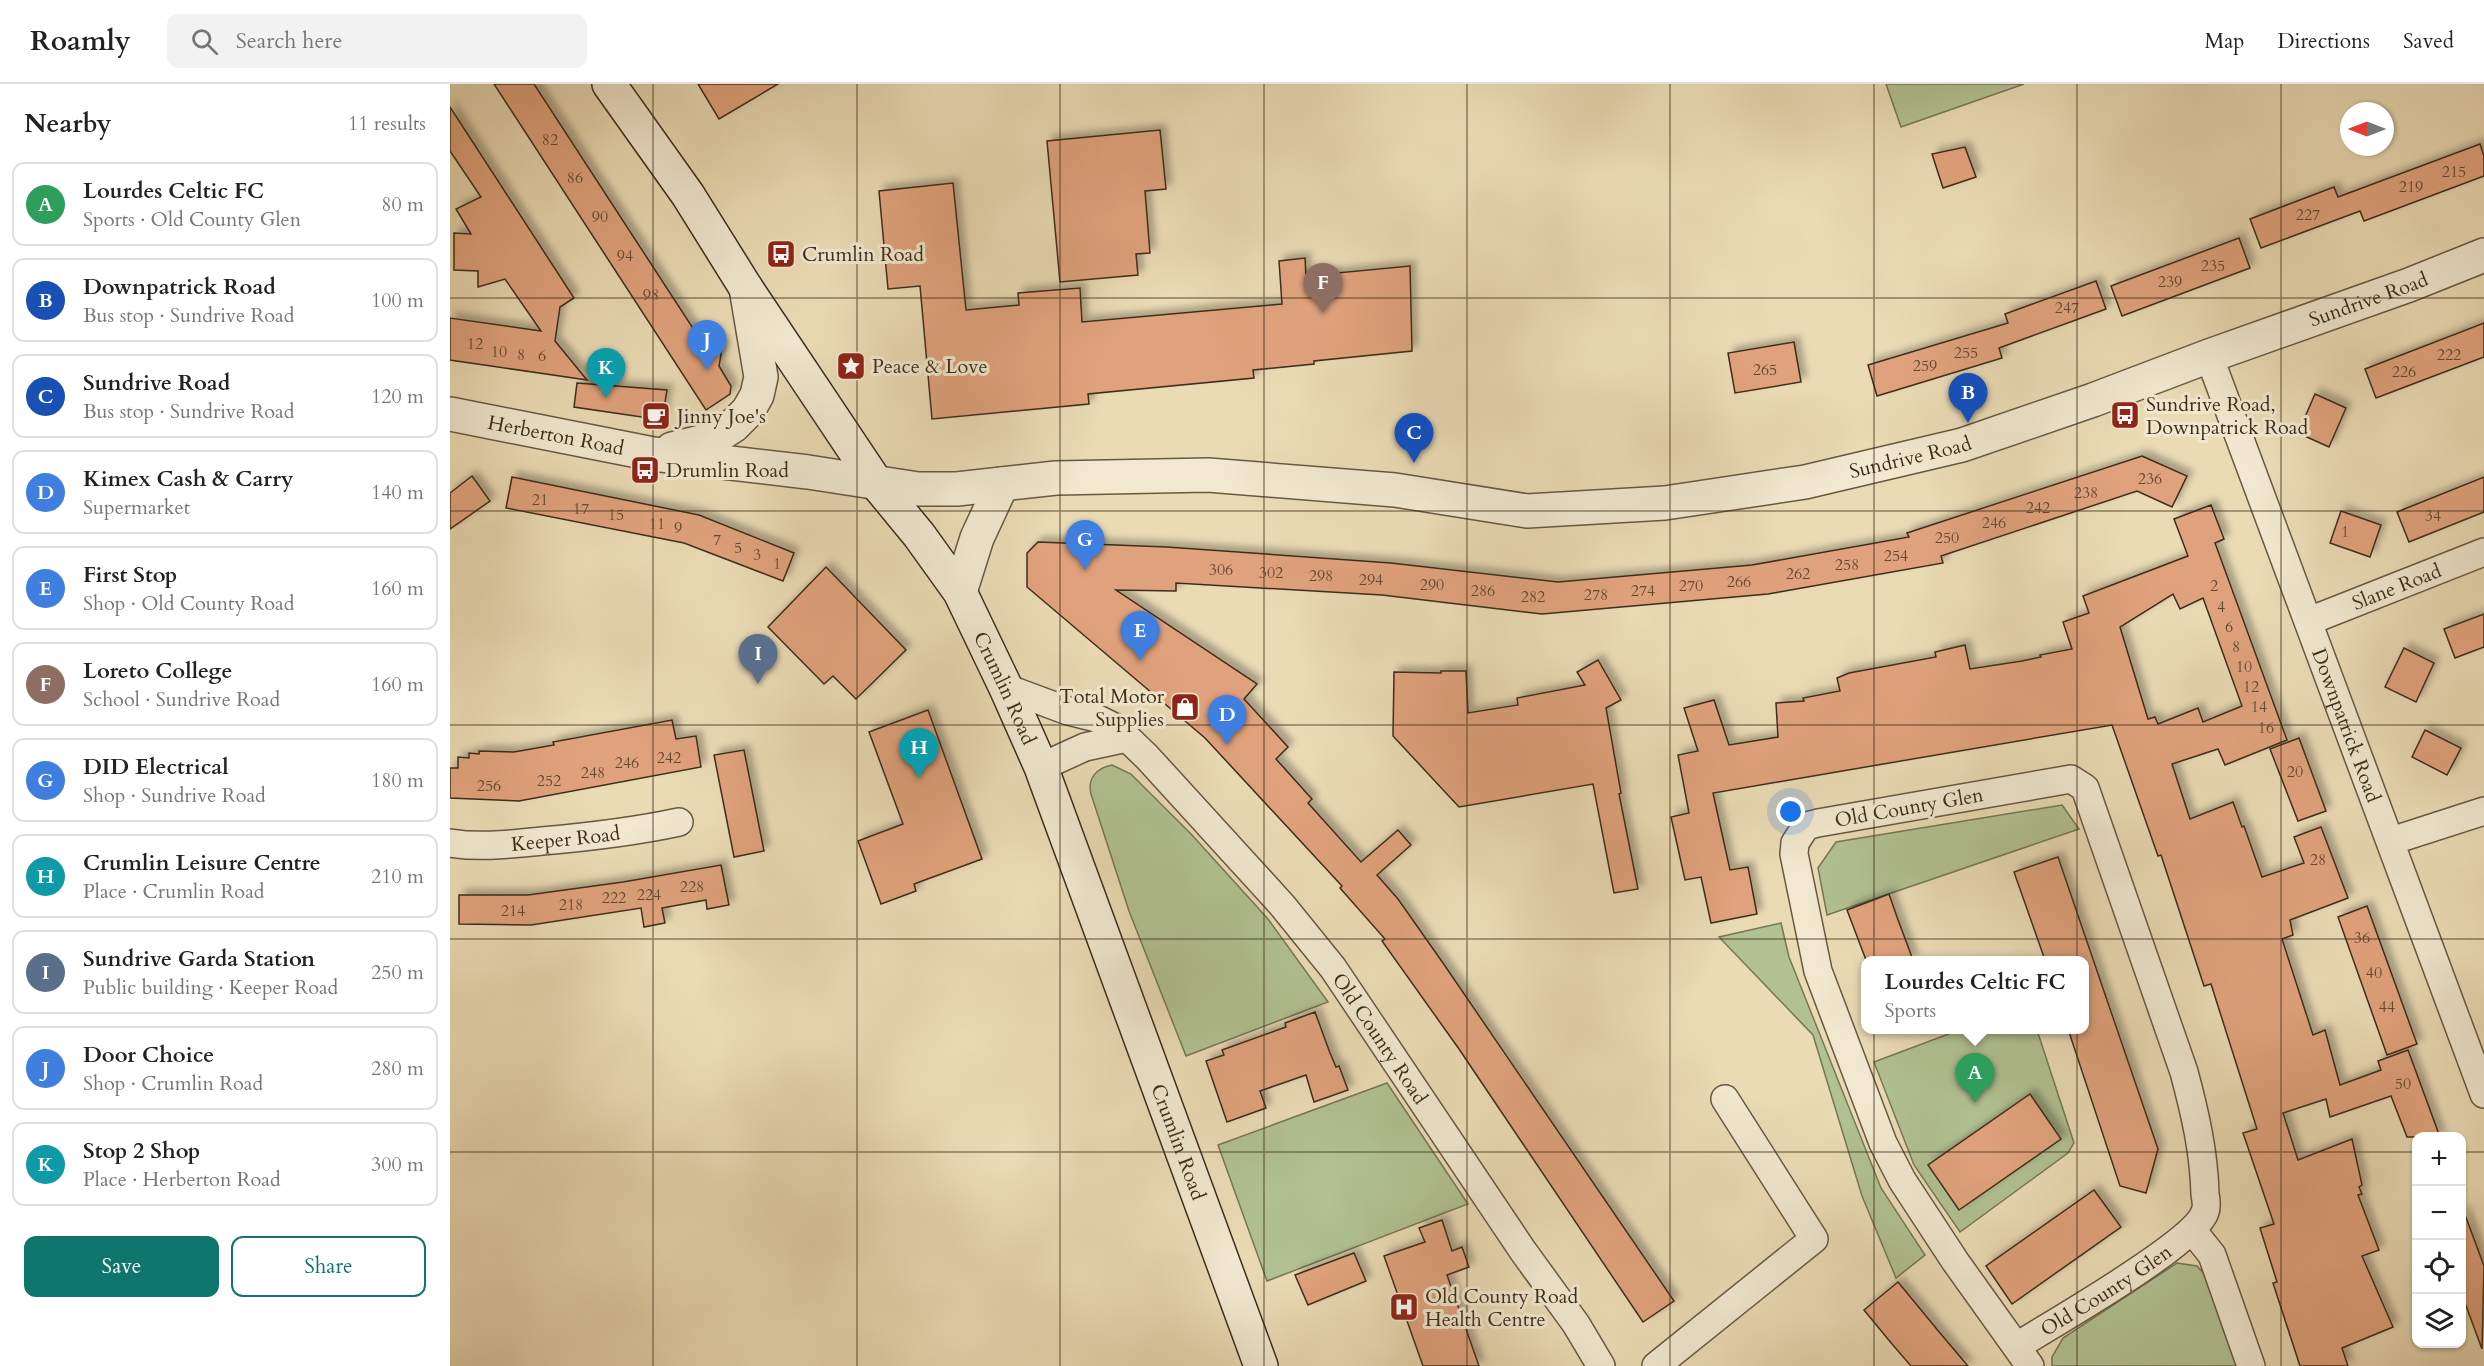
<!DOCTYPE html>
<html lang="en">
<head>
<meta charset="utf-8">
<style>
  :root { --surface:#fff; --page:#f2f2f2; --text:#222; --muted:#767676; --line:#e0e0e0; --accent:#0f766e }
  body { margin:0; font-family:Cardo,serif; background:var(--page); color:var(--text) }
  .controls { position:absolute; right:18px; bottom:18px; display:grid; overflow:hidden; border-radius:12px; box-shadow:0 2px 4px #0004 }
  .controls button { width:54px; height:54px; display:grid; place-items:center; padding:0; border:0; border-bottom:2px solid var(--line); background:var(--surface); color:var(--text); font:30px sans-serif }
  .compass { position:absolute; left:1890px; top:18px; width:54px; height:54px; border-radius:50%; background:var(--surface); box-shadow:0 2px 4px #0004; rotate:270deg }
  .you { position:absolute; left:1341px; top:728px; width:21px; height:21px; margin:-15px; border:4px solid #fff; border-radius:50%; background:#1a73e8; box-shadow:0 0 0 9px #1a73e833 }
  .badge { display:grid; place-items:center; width:39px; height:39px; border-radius:50%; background:var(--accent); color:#fff; font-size:20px; font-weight:700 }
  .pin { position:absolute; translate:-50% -50px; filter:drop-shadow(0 2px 3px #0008) }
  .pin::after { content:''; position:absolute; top:32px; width:21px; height:18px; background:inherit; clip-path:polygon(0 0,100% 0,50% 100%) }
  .popup { position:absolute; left:1411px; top:872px; width:228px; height:78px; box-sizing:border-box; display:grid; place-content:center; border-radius:12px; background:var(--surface); filter:drop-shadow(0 2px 4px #0005); font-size:20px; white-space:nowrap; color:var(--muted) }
  .popup b { font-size:22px; color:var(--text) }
  .popup::after { content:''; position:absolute; left:50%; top:100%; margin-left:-12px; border:12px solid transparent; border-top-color:var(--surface) }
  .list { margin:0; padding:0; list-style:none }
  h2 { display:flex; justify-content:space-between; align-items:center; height:78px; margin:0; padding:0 24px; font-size:26px }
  h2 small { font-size:20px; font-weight:400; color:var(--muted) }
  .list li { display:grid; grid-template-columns:39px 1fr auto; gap:18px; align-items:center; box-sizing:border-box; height:84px; margin:0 12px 12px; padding:0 12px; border:2px solid var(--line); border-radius:12px }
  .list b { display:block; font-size:22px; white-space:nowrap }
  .list p { margin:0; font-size:20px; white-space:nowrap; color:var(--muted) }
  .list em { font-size:20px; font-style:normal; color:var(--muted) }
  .actions { display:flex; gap:12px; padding:18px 24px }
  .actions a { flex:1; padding:14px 0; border:2px solid var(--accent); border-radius:12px; text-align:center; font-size:21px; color:var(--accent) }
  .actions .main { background:var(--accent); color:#fff }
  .icon { flex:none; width:33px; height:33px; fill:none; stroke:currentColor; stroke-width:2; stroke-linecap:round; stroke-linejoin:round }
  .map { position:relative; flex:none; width:2034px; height:1282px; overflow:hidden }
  header { display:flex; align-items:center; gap:36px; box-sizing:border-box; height:84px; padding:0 30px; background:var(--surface); border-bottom:2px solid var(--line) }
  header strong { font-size:28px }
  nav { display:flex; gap:33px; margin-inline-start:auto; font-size:21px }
  .search { width:420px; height:54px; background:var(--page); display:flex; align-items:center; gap:15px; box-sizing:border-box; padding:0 21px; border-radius:12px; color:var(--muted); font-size:22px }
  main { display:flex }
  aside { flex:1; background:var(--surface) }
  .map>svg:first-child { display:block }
</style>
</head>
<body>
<header>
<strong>Roamly</strong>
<div class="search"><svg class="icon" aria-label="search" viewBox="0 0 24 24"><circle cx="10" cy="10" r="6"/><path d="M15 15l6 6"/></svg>Search here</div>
<nav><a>Map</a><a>Directions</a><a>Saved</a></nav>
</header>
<main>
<aside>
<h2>Nearby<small>11 results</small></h2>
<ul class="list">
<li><span class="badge" style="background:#2e9e5b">A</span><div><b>Lourdes Celtic FC</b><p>Sports · Old County Glen</p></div><em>80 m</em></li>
<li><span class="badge" style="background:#1a4fb4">B</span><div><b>Downpatrick Road</b><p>Bus stop · Sundrive Road</p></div><em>100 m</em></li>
<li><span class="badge" style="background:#1a4fb4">C</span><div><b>Sundrive Road</b><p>Bus stop · Sundrive Road</p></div><em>120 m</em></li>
<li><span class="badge" style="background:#3f7fe0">D</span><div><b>Kimex Cash &amp; Carry</b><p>Supermarket</p></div><em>140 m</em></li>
<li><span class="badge" style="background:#3f7fe0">E</span><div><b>First Stop</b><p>Shop · Old County Road</p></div><em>160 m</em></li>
<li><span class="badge" style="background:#8d6e63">F</span><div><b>Loreto College</b><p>School · Sundrive Road</p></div><em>160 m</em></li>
<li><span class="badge" style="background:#3f7fe0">G</span><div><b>DID Electrical</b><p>Shop · Sundrive Road</p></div><em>180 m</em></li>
<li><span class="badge" style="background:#0f9aa8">H</span><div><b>Crumlin Leisure Centre</b><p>Place · Crumlin Road</p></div><em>210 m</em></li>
<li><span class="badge" style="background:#5c6f8a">I</span><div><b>Sundrive Garda Station</b><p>Public building · Keeper Road</p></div><em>250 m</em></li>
<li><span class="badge" style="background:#3f7fe0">J</span><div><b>Door Choice</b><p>Shop · Crumlin Road</p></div><em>280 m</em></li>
<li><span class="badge" style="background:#0f9aa8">K</span><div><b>Stop 2 Shop</b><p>Place · Herberton Road</p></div><em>300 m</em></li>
</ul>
<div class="actions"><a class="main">Save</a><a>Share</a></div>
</aside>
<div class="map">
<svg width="2034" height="1282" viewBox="0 0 2034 1282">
  <defs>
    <filter id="shadow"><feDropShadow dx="5.5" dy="-5.5" stdDeviation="3" flood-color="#0004"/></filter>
  </defs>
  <rect width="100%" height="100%" fill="#eadbb5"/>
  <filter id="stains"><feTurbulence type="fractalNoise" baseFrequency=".00333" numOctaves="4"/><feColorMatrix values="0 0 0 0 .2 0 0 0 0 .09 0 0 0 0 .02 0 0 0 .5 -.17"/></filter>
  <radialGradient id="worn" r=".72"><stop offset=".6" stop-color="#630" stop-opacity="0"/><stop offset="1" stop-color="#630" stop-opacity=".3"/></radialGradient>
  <g fill="#b1c192" stroke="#767756" stroke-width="1.5">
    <polygon points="1436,0 1574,0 1451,43"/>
    <path d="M662,681L681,690L742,751L818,835L878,918L736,972L679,827L641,710C637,694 647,684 662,681Z"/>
    <polygon points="1612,721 1629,745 1377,831 1368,784 1386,758"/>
    <polygon points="1331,839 1339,873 1431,1104 1475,1171 1446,1194 1412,1112 1363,951 1269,853"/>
    <polygon points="1509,946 1587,946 1624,1059 1618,1069 1510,1148 1464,1081 1424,978"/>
    <polygon points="937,999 1018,1120 817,1197 768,1061"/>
    <polygon points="1727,1179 1747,1182 1757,1193 1789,1282 1602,1282 1602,1273 1613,1254"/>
  </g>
  <g fill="#e0a27b" stroke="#3c2d1a" stroke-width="1.5" fill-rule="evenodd" filter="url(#shadow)">
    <polygon points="44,0 84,0 259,269 273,259 269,282 281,302 280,310 256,326"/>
    <polygon points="248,0 328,0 269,35"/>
    <polygon points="0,23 124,214 110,223 105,257 137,296 0,276 0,234 91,247 55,195 28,203 28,187 4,186 4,149 21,150 6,125 31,113 0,67"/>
    <polygon points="710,46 716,105 695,107 700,169 686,170 688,191 610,198 597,57"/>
    <polygon points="2030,60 2034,72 2034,92 1914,137 1910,127 1811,164 1800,135 1884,103 1888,113"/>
    <polygon points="1515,63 1526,93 1493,104 1482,70"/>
    <polygon points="503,99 516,226 569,221 568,209 630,204 632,238 832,220 829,177 855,174 856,192 960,182 962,267 864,277 864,280 803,286 804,294 638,310 639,320 482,335 470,202 438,205 429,107"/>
    <polygon points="1789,154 1800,184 1672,232 1661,202"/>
    <polygon points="1646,197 1656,225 1549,264 1552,274 1427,312 1418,281 1558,239 1555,230"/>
    <polygon points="2034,239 2034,273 1926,314 1915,285"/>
    <polygon points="1344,258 1351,298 1285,309 1278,269"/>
    <polygon points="127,299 217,306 212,336 124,323"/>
    <polygon points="1865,310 1896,324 1879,363 1848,349"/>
    <polygon points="1692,372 1737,392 1722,423 1687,407 1491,472 1493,479 1318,510 1092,530 932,511 726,499 726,507 666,506 807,600 794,615 838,663 826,675 862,715 858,719 911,778 948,746 961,761 927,791 948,815 993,879 1224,1217 1193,1238 1009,965 932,857 935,855 890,804 892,802 755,654 577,503 577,469 588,458 717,463 941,479 1108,498 1302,481 1459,453 1457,449"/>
    <polygon points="22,392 40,417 0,445 0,409"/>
    <polygon points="62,393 249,431 344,469 333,497 234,459 56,424"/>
    <polygon points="2034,393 2034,428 1959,458 1947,428"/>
    <path d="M1761,421L1774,455L1765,459L1837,656L1775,681L1768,665L1722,680L1740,735L1783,718L1792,743L1794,742L1812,793L1854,779L1844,753L1871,743L1898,814L1840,836L1843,851L1832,855L1863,951L1875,946L1890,1001L1931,986L1928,977L1958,966L1990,1053H1957L1941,1012L1880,1033L1876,1015L1833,1029L1848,1076L1902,1055L1912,1101L1909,1103L1912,1110L1908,1111L1929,1166L1912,1172L1943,1243L1892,1264L1898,1282H1850L1823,1199L1827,1198L1810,1144L1824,1140L1793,1049L1807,1045L1761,900L1754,902L1711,771L1708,772L1662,641L1263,709L1280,786L1298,783L1307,830L1261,839L1251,793L1235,796L1221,733L1239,729L1228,671L1248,667L1234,624L1264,616L1279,661L1328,653L1326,619L1354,617L1353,614L1390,607L1387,594L1399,589L1486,573L1485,568L1515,561L1520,585L1572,577L1591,573L1590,571L1622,565L1613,538L1639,529L1633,512L1738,472L1724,435ZM1723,510L1730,525L1753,514L1792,622L1753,638L1748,624L1708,640L1705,633L1698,635L1670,543Z"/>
    <polygon points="1891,427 1931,441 1920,473 1880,459"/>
    <polygon points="376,483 456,566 406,615 383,592 374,600 318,543"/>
    <polygon points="2034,530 2034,563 2005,574 1994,545"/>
    <polygon points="1954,564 1984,579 1966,618 1935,603"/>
    <polygon points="1148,576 1171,616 1156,624 1171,709 1169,710 1188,805 1164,809 1143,700 1009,723 943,652 944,588 991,589 991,587 1016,587 1018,629 1068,621 1067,614 1135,601 1127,588"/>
    <polygon points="478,626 532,775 464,800 466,807 431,820 408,757 453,740 419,648"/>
    <polygon points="222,636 226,655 246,652 251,683 69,717 0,714 0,684 8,684 8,673 19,674 19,669 29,670 29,667 64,668 104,661 103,658"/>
    <polygon points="1975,646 2011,664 1997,691 1962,673"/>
    <polygon points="1849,654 1876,727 1848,737 1820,665"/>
    <polygon points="294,666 314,767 284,773 264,671"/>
    <polygon points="1608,773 1708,1065 1696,1109 1670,1102 1618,945 1635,945 1635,876 1595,876 1564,788"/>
    <polygon points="271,781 279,821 257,825 256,816 212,824 215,839 194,843 191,824 81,841 9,840 9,811 78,811 173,798"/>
    <polygon points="1439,810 1447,833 1463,876 1416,876 1397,826"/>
    <polygon points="1917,822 1967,960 1937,971 1888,833"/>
    <polygon points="865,928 880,969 886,983 889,982 898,1006 864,1018 856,991 810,1007 816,1024 777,1038 756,977 774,971 772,966 836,943 835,939"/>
    <polygon points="1580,1010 1611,1055 1509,1126 1478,1081"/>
    <polygon points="1644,1106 1671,1143 1562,1220 1536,1182"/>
    <polygon points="2012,1128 2014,1128 2034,1182 2032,1265 2012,1211"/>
    <polygon points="992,1136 1002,1167 1012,1163 1019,1183 997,1191 1029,1282 973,1282 934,1172 975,1158 969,1144"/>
    <polygon points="904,1169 916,1197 858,1221 845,1191"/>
    <polygon points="1448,1198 1490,1249 1518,1282 1461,1282 1442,1260 1414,1226"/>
  </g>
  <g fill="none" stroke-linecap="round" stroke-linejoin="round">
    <g stroke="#685841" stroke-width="30">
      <g id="minor">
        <path id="s1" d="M1759,272L2034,1010"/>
        <path id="s2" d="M1859,537L2034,468"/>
        <path id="s3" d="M556,604L618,627L646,634L668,645L697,673L832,821L883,884L1073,1167L1126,1240L1151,1282"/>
        <polyline points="591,683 635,663 677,654"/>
        <polyline points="1941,757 2034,727"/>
        <path id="s4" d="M0,759C31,764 61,760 92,757C138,753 183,748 229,738"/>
        <polyline points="1743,1147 1762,1171 1801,1282"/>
        <path id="s5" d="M1567,1262C1602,1240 1744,1160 1755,1128C1757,1123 1756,1115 1755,1110C1754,1068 1745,1029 1734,988L1635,704L1621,695L1368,739L1356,742L1345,759L1344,770L1368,887L1433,1059L1452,1096L1505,1177L1580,1282"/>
        <polyline points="1206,1282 1364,1155 1275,1015"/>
      </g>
    </g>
    <g stroke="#685841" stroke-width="36">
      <g id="tertiary">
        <path id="s6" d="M0,330L203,370L358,388L468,405H507L606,394L758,391L945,406L1077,427L1215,419L1355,398L1512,361L1643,316L1759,272L1959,201L2034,171"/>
        <polyline points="222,365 263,355 283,342 298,327 307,311 311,293 296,204"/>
        <polyline points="510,508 527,454 552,400"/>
      </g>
    </g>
    <g stroke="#3c2d1a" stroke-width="36">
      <g id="secondary">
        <path id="s7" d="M159,0L238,111L296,204L427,400L469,451L510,508L556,604L591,683L811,1282"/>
      </g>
    </g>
    <use href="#minor" stroke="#f1e8cf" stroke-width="27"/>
    <use href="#tertiary" stroke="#f1e8cf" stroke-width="33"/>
    <use href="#secondary" stroke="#f1e8cf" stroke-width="33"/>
  </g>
  <path fill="none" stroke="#3c2d1a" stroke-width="1.5" stroke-opacity="0.55" d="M203,0V1282M407,0V1282M610,0V1282M814,0V1282M1017,0V1282M1220,0V1282M1424,0V1282M1627,0V1282M1831,0V1282M0,214H2034M0,427H2034M0,641H2034M0,855H2034M0,1068H1966M2012,1068H2034"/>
  <defs>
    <g id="bus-square" transform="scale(1.5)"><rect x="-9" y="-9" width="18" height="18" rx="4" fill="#8f2418" stroke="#f1e8cf"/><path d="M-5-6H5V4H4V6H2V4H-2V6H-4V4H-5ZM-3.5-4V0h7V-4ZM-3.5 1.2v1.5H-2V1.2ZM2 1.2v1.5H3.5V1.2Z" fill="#fff"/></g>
    <g id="sight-square" transform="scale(1.5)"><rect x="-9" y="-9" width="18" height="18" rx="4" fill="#8f2418" stroke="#f1e8cf"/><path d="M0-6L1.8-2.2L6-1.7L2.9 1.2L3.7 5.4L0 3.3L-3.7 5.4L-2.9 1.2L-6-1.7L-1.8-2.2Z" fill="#fff"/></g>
    <g id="cafe-square" transform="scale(1.5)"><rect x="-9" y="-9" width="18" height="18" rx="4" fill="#8f2418" stroke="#f1e8cf"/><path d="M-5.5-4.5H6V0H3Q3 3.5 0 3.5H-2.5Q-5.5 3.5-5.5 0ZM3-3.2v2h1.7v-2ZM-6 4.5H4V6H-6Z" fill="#fff"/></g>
    <g id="shop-square" transform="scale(1.5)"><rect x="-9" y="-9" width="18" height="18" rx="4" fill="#8f2418" stroke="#f1e8cf"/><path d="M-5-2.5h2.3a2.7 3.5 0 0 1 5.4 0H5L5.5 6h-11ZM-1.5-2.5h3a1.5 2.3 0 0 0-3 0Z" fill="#fff"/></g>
    <g id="hospital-square" transform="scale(1.5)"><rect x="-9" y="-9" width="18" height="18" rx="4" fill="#8f2418" stroke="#f1e8cf"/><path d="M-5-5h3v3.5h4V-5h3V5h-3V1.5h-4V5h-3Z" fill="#fff"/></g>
  </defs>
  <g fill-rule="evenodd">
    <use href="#bus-square" x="331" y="170"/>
    <use href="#sight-square" x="401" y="282"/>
    <use href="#bus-square" x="1675" y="331"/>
    <use href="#cafe-square" x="206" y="332"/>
    <use href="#bus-square" x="195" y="386"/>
    <use href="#shop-square" x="735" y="623"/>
    <use href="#hospital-square" x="954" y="1223"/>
  </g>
  <g text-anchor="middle" stroke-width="6" stroke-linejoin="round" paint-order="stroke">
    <g font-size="16" fill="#654a32">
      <text x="100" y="61">82</text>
      <text x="2004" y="93">215</text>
      <text x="125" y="99">86</text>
      <text x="1961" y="108">219</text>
      <text x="1858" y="136">227</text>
      <text x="150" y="138">90</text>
      <text x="175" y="177">94</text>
      <text x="1763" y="187">235</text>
      <text x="1720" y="203">239</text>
      <text x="201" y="216">98</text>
      <text x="1617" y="229">247</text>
      <text x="25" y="265">12</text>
      <text x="49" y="273">10</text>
      <text x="1516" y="274">255</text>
      <text x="71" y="276">8</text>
      <text x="1999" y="276">222</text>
      <text x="92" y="277">6</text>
      <text x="1475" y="287">259</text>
      <text x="1315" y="291">265</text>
      <text x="1954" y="293">226</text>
      <text x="1700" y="400">236</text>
      <text x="1636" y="414">238</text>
      <text x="90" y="421">21</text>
      <text x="1588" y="429">242</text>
      <text x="131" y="430">17</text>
      <text x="166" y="436">15</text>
      <text x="1983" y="437">34</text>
      <text x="1544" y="444">246</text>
      <text x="207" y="445">11</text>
      <text x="228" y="449">9</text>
      <text x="1895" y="453">1</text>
      <text x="1497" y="459">250</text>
      <text x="267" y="461">7</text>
      <text x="288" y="469">5</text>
      <text x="307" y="476">3</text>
      <text x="1446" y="477">254</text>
      <text x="327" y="485">1</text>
      <text x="1397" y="486">258</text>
      <text x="771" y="491">306</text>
      <text x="821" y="494">302</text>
      <text x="1348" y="495">262</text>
      <text x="871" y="497">298</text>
      <text x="921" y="501">294</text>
      <text x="1289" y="503">266</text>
      <text x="982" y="506">290</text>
      <text x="1241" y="507">270</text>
      <text x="1764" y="507">2</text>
      <text x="1033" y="512">286</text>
      <text x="1193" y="512">274</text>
      <text x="1146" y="516">278</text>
      <text x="1083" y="518">282</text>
      <text x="1771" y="528">4</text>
      <text x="1779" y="548">6</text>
      <text x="1786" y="568">8</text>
      <text x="1794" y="588">10</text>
      <text x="1801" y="608">12</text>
      <text x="1809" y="628">14</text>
      <text x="1816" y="649">16</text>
      <text x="219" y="679">242</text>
      <text x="177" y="684">246</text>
      <text x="1845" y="693">20</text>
      <text x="143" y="694">248</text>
      <text x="99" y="702">252</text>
      <text x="39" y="707">256</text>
      <text x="1868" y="781">28</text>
      <text x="242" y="808">228</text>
      <text x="199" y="816">224</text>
      <text x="164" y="819">222</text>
      <text x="121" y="826">218</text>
      <text x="63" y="832">214</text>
      <text x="1912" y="859">36</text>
      <text x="1924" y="894">40</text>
      <text x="1937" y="928">44</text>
      <text x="1953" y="1005">50</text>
    </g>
    <g font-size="20" fill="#3c2d1a" stroke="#f1e8cf" text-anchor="start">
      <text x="352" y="177">Crumlin Road</text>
      <text x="422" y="289">Peace &amp; Love</text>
      <text x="1696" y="327">Sundrive Road,<tspan x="1696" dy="23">Downpatrick Road</tspan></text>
      <text x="227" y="339">Jinny Joe's</text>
      <text x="216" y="393">Drumlin Road</text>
      <text x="714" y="619" text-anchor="end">Total Motor<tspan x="714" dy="23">Supplies</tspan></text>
      <text x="975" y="1219">Old County Road<tspan x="975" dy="23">Health Centre</tspan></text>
    </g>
    <g font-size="20" fill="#3c2d1a" stroke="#f1e8cf">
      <text dy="7" stroke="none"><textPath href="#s6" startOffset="1959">Sundrive Road</textPath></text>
      <text dy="7" stroke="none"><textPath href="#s6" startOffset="108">Herberton Road</textPath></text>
      <text dy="7" stroke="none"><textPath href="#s6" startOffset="1474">Sundrive Road</textPath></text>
      <text dy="7" stroke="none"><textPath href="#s2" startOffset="94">Slane Road</textPath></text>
      <text dy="7" stroke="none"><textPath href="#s7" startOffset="724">Crumlin Road</textPath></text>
      <text dy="7" stroke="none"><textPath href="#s1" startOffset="394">Downpatrick Road</textPath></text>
      <text transform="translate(1459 723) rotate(-10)" y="7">Old County Glen</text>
      <text dy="7" stroke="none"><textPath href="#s4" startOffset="116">Keeper Road</textPath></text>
      <text dy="7" stroke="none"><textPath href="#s3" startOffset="526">Old County Road</textPath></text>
      <text dy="7" stroke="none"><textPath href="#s7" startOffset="1210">Crumlin Road</textPath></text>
      <text dy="7" stroke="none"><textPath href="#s5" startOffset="105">Old County Glen</textPath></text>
    </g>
  </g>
  <rect width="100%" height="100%" filter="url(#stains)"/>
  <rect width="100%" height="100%" fill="url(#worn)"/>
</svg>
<div class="controls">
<button>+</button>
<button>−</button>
<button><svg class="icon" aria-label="locate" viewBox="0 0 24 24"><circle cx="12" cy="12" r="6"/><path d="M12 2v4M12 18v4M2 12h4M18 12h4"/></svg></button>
<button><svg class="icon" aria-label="layers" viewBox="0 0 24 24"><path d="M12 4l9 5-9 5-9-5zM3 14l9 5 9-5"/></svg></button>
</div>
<svg class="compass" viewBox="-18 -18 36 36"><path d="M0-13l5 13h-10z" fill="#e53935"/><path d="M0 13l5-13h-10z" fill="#767676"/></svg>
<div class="you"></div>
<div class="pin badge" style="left:1525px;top:1019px;background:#2e9e5b">A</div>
<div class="popup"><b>Lourdes Celtic FC</b>Sports</div>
<div class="pin badge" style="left:1518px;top:339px;background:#1a4fb4">B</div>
<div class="pin badge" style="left:964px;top:379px;background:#1a4fb4">C</div>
<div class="pin badge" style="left:777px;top:661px;background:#3f7fe0">D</div>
<div class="pin badge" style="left:690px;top:577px;background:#3f7fe0">E</div>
<div class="pin badge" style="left:873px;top:229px;background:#8d6e63">F</div>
<div class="pin badge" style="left:635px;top:486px;background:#3f7fe0">G</div>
<div class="pin badge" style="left:469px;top:694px;background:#0f9aa8">H</div>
<div class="pin badge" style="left:308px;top:600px;background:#5c6f8a">I</div>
<div class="pin badge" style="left:257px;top:286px;background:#3f7fe0">J</div>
<div class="pin badge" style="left:156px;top:314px;background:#0f9aa8">K</div>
</div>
</main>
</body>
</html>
